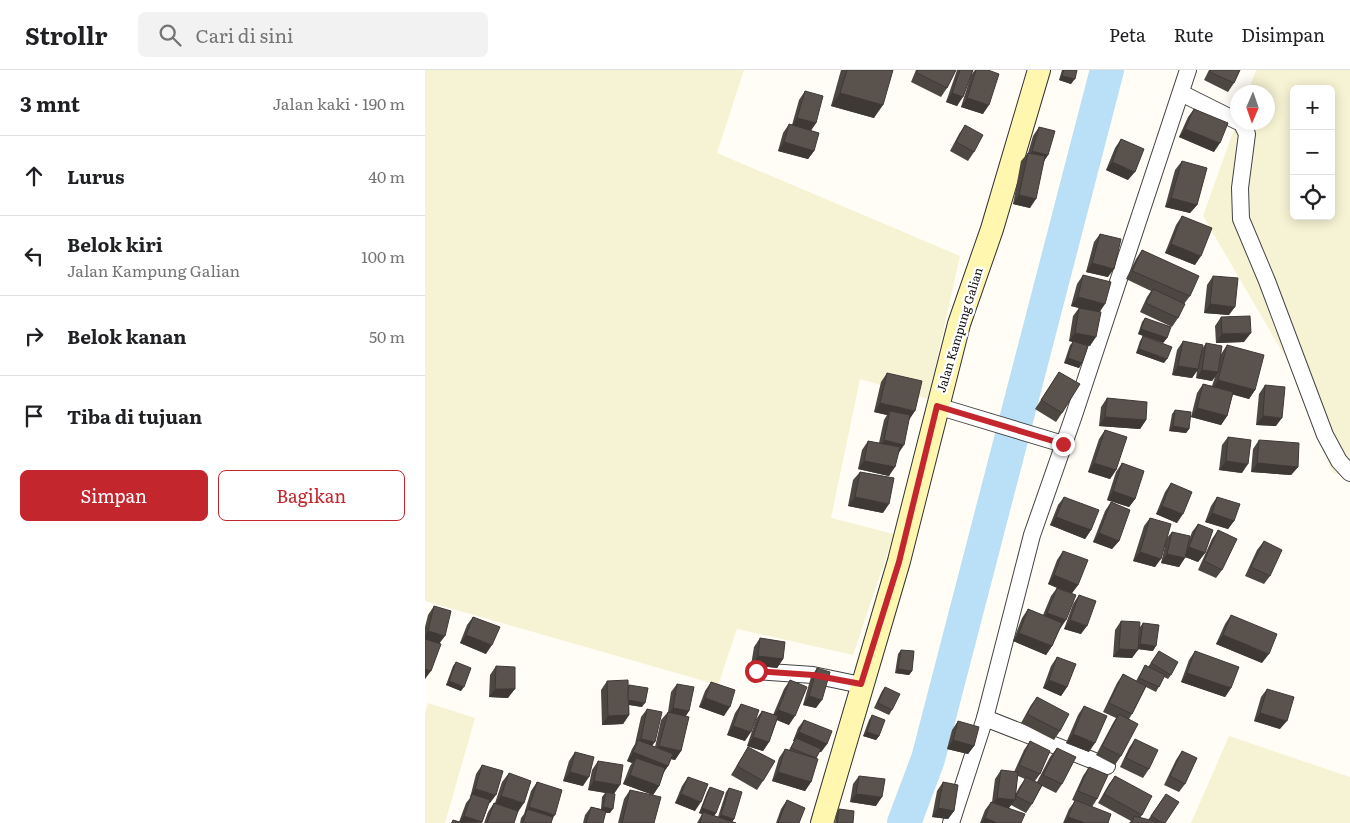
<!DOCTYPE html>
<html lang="id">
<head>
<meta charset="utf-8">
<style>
  :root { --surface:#fff; --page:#f2f2f2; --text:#202124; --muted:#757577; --line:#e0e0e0; --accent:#c4262e }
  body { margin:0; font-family:Literata,serif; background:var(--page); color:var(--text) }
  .controls { position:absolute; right:15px; top:15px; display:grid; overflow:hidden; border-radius:8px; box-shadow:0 2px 12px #0003 }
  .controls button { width:45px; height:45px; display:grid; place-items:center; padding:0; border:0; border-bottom:1px solid var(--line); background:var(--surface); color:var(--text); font:25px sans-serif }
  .compass { position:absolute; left:805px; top:15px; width:45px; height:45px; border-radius:50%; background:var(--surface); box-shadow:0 2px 12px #0003; rotate:182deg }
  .stop { position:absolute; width:15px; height:15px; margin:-11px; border:4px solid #c4262e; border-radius:50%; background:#fff }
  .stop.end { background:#c4262e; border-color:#fff; box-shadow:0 1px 5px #0008 }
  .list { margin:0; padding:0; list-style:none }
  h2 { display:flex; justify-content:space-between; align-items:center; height:65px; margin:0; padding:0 20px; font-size:21px }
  h2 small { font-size:16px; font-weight:400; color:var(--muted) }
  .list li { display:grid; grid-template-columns:32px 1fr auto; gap:15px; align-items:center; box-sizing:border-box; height:80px; padding:0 20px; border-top:1px solid var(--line) }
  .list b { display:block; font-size:19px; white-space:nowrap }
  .list p { margin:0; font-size:16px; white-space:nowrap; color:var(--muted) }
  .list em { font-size:16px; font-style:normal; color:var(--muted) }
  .actions { display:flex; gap:10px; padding:15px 20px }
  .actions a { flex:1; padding:11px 0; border:1px solid var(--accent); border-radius:8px; text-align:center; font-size:18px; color:var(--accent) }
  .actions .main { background:var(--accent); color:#fff }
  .icon { flex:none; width:28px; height:28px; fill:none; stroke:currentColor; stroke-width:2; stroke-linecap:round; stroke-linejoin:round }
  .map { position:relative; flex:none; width:925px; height:753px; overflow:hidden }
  header { display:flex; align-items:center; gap:30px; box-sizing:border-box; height:70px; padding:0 25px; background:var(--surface); border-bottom:1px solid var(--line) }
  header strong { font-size:24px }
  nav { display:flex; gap:28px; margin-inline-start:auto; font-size:18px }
  .search { width:350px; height:45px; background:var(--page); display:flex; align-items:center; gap:12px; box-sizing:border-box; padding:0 18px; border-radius:8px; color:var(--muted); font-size:19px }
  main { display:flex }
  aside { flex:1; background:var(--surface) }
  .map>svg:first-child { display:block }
</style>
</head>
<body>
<header>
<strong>Strollr</strong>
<div class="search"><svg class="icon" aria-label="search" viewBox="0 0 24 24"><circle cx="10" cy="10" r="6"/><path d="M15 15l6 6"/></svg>Cari di sini</div>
<nav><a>Peta</a><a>Rute</a><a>Disimpan</a></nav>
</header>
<main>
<aside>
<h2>3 mnt<small>Jalan kaki · 190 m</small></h2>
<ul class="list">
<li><svg class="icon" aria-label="ahead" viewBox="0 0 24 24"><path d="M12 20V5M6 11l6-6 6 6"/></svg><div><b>Lurus</b></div><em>40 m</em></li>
<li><svg class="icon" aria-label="left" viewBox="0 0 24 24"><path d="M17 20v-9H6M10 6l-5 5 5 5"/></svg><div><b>Belok kiri</b><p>Jalan Kampung Galian</p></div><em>100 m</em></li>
<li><svg class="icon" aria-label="right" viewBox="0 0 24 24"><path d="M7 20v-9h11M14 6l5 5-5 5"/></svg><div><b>Belok kanan</b></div><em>50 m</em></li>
<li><svg class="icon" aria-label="arrive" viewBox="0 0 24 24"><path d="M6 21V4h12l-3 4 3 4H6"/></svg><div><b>Tiba di tujuan</b></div></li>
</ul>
<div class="actions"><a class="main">Simpan</a><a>Bagikan</a></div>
</aside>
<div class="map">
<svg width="925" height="753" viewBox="0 0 925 753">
  <rect width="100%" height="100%" fill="#fffdf5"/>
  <g fill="#f6f3d4" fill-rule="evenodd">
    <polygon points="0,0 319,0 292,83 535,186 503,329 435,309 406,448 469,464 428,585 312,559 293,615 0,531"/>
    <path d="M831,0H925V406L908,403L862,290L778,146L812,51L842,52V22H823ZM869,19H906V146H869Z"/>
    <polygon points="3,633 50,648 20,753 0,753 0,643"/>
    <polygon points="804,666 925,707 925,753 766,753"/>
  </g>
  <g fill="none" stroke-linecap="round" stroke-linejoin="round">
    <polyline stroke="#b9e0f7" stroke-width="34" points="479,753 503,689 682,0"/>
    <g stroke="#444" stroke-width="18">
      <g id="street">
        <polyline points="756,23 812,51"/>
        <polyline points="816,52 822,64 815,118 816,149 842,211 900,365 914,391 925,403"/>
        <polyline points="512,336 638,374"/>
        <polyline points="331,601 388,605 436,615"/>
        <polyline points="560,648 682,696"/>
        <polyline points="526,753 560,648 607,465 649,345 763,0"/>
      </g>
    </g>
    <g stroke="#333" stroke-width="24">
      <polyline id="secondary" points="397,753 474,491 534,254 567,159 614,0"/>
    </g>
    <use href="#street" stroke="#fff" stroke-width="16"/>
    <use href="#secondary" stroke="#fff6b0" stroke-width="22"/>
  </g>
  <g fill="#4d4742" fill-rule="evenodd">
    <polygon points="416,0 468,0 449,48 406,36"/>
    <polygon points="491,0 531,0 522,18 516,27 486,12"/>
    <polygon points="532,0 548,0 532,36 521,32"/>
    <polygon points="550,0 563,0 558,44 536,37 546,5"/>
    <polygon points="637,0 652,0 646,14 634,10"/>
    <polygon points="784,0 815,0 809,13 803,22 779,10"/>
    <polygon points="380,21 391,53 386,60 389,81 383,89 353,81 358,63 364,54 367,55 374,30"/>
    <polygon points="769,39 789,82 754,67 763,47"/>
    <polygon points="540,55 549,82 543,91 525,81 534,64"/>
    <polygon points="614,57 623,85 619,91 605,138 588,134 596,91 603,83 608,66"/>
    <polygon points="696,69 703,110 681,100 690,78"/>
    <polygon points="757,91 772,135 765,143 740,137 750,100"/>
    <polygon points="757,146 770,195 740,183 751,155"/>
    <polygon points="675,164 683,207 661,202 669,172"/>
    <polygon points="717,180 765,226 759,234 753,248 747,257 715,242 722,227 726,221 701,209 711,189"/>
    <polygon points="658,205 675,242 665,276 656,274 657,293 654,298 639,293 645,275 648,272 644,271 648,246 654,238 646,236 652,214"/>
    <polygon points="788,206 804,245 779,243 782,215"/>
    <polygon points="796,247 819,272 791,273 790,256"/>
    <polygon points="720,248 742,268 738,273 713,264 717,252"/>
    <polygon points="718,266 739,293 711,283 715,271"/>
    <polygon points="758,271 777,279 781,273 796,284 802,275 830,320 824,329 808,324 802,346 796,355 766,347 772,323 778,314 787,316 790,307 787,311 771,308 772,301 767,308 747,305 752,280"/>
    <polygon points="634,302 637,343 631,352 610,339"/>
    <polygon points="462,303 484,349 474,382 464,406 433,399 437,380 443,371 454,373 459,350 462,345 449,342 456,312"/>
    <polygon points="840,315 851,356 831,355 834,324"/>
    <polygon points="682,328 721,350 715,359 674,356 676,337"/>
    <polygon points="750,340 764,359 761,363 744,361 747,344"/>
    <polygon points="680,360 691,400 685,409 663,402 674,369"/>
    <polygon points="803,367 817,403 794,400 797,375"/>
    <polygon points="834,370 873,397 866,405 826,402 828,379"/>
    <polygon points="697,393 710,429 704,437 682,430 691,402"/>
    <polygon points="435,402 458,443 423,436 428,410"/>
    <polygon points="746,413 752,453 731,444 740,422"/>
    <polygon points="639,427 666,460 660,469 625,455 633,435"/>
    <polygon points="792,427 809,451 803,459 780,452 786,436"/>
    <polygon points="686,432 694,471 687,479 668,472 680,441"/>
    <polygon points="725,448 741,469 747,462 764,470 767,462 773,454 780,483 773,492 760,487 754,497 736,493 740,476 730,497 708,491 719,456"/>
    <polygon points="793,460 797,500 791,508 773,500 787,469"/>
    <polygon points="839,471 845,506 839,514 820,506 832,480"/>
    <polygon points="638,481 653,515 647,523 635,559 627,576 621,585 588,571 597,548 603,539 618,545 626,526 632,518 623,514 632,490"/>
    <polygon points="654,525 656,564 639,559 648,534"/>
    <polygon points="9,536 14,574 0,609 0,557 3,545"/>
    <polygon points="806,545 837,593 791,574 800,554"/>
    <polygon points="48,547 61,584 35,573 42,555"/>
    <polygon points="696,551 714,564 715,557 718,553 728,581 713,579 707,588 688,587 690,560"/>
    <polygon points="335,568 358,589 352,598 326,595 329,577"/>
    <polygon points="476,580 487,601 484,605 470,603 473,584"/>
    <polygon points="734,581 746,605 743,609 739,607 731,622 721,617 707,644 704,649 696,686 690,695 671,685 688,653 691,648 678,642 692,613 698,604 711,611 720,595 723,597"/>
    <polygon points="770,581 806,618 800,627 756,612 764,590"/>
    <polygon points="632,587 642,617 636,626 618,618 626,596"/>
    <polygon points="31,592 36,621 21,615 28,596"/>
    <polygon points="71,596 83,628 64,627 65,605"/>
    <polygon points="392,598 391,638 378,635 386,607"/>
    <polygon points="365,610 364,655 352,650 344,672 338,681 322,676 331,649 337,641 348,645 359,619"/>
    <polygon points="182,611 203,617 204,615 217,637 204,635 204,645 198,654 177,655 176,620"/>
    <polygon points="286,612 299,646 274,637 280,621"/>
    <polygon points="252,614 264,641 261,646 256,681 250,690 246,689 243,696 238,703 234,716 228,725 198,714 205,696 207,693 202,691 207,679 210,674 216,647 222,639 227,676 230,677 236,650 243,642 246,622"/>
    <polygon points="460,617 467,640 464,645 449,638 457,621"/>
    <polygon points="842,619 855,659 829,651 836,627"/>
    <polygon points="612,627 635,661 629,670 596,653 606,635"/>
    <polygon points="316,634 320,671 302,665 310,643"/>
    <polygon points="659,636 664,682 641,673 653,645"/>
    <polygon points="447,645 454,666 451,670 438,666 444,650"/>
    <polygon points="379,650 402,674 396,682 394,682 391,688 386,712 380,721 347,711 354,688 360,679 364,680 369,671 368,671 373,658"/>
    <polygon points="533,651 549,676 543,684 522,679 527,660"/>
    <polygon points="710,669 724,699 718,708 695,697 704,678"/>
    <path d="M605,671L615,704L610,711L612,712L625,687L632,678L637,714L631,723L617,716L607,734L601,743L586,735L584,738L596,753H555L560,740L566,732H567L570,709L576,700L589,702L599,680ZM593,706L600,709L595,716L590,725Z"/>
    <polygon points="323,677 338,711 332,720 306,705"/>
    <polygon points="757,681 760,714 754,722 739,715 751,690"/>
    <polygon points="150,682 158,716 138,711 144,691"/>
    <polygon points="173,691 189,724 185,743 180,743 178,753 158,753 160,745 166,737 176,739 177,727 180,723 163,720 167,700"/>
    <polygon points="57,695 65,733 64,733 57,753 26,753 28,750 34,752 41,733 45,728 51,704"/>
    <polygon points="664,697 672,729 667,737 683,753 638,753 644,739 650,731 647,730 658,706"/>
    <polygon points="84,703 92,742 89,753 59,753 63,742 69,733 70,733 77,712"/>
    <polygon points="434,706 451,736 425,732 428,714"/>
    <polygon points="690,706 717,745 715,748 723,750 741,724 740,753 704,753 706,751 673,733 684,714"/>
    <polygon points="263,707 270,741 250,733 257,716"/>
    <polygon points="112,712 127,748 126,753 95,753 96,748 99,744 106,721"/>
    <polygon points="518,712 529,741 523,749 507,747 512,721"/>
    <polygon points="285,717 291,743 289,746 293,747 301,722 304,718 309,749 307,752 311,753 272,753 277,744 274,743 282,722"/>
    <polygon points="205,720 229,753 193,753 199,729"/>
    <polygon points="362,730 374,753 351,753 356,739"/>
    <polygon points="414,739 428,753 410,753 411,744"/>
  </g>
  <g fill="#3f3936">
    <polygon points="637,6 650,9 646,14 634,10"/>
    <polygon points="415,23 458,35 449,48 406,36"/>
    <polygon points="527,23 538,27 532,36 521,32"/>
    <polygon points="542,28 564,35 558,44 536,37"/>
    <polygon points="372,48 391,53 385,62 366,57"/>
    <polygon points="760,59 795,73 789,82 754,67"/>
    <polygon points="359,72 389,81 383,89 353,81"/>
    <polygon points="607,81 623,85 617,94 601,90"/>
    <polygon points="687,92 710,102 703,110 681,100"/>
    <polygon points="594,125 611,129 605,138 588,134"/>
    <polygon points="746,128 772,135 765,143 740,137"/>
    <polygon points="746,174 776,186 770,195 740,183"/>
    <polygon points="667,193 689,199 683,207 661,202"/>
    <polygon points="653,227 680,234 674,243 646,236"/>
    <polygon points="785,234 810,237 804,245 779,243"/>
    <polygon points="716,259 742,268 738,273 713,264"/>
    <polygon points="650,263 671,267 665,276 644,271"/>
    <polygon points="826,263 819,272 791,273 797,264"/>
    <polygon points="714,279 742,289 739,293 711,283"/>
    <polygon points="643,288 657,293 654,298 639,293"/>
    <polygon points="753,296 773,299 767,308 747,305"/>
    <polygon points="777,300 793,302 787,311 771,308"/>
    <polygon points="793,310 830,320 824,329 787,319"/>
    <polygon points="455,333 490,341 484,350 465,341 462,345 449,342"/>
    <polygon points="772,338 802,346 796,355 766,347"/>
    <polygon points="838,346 857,348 851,356 831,355"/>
    <polygon points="680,347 721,350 715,359 674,356"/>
    <polygon points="748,356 764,359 761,363 744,361"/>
    <polygon points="459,370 479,375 473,384 453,379"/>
    <polygon points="439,391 470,397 464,406 433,399"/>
    <polygon points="801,391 823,394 817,403 794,400"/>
    <polygon points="669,393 691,400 685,409 663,402"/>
    <polygon points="832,393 873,397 866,405 826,402"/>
    <polygon points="688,421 710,429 704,437 682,430"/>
    <polygon points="430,427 464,434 458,443 423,436"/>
    <polygon points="737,436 758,444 752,453 731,444"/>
    <polygon points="787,443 809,451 803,459 780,452"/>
    <polygon points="631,447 666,460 660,469 625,455"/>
    <polygon points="674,463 694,471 687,479 668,472"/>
    <polygon points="764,477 780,483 773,492 758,486"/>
    <polygon points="715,482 736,489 730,497 708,491"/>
    <polygon points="742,484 760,488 754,497 736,493"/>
    <polygon points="629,505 653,515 647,523 623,514"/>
    <polygon points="622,543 641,550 635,559 616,552"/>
    <polygon points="645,550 662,556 656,564 639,559"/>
    <polygon points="3,561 20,566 14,574 0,571 0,565"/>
    <polygon points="594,563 627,576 621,585 588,571"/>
    <polygon points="41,565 67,575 61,584 35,573"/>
    <polygon points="798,565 844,584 837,593 791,574"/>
    <polygon points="715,574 731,576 728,581 712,579"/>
    <polygon points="694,579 713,580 707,588 688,587"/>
    <polygon points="333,586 358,589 352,598 326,595"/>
    <polygon points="0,599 6,601 0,609"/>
    <polygon points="473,599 487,601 484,605 470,603"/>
    <polygon points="762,603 806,618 800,627 756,612"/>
    <polygon points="624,610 642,617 636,626 618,618"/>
    <polygon points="24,611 39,617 36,621 21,615"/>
    <polygon points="70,619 90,619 83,628 64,627"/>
    <polygon points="384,626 397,630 391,638 378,635"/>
    <polygon points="280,628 305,637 299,646 274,637"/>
    <polygon points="202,630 220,633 217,637 199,634"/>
    <polygon points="248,638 264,641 258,649 242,647"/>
    <polygon points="353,640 370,646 364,655 347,648"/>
    <polygon points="835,643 862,651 855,659 829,651"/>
    <polygon points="204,645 198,654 177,655 183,646"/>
    <polygon points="308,656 326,662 320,671 302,665"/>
    <polygon points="374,662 402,674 396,682 369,672 371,668 369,671 368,671"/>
    <polygon points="442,662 454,666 451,670 438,666"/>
    <polygon points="648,664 670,673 664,682 641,673"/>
    <polygon points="328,667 344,672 338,681 322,676"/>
    <polygon points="216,669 230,672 224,680 211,676"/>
    <polygon points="528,670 549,676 543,684 522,679"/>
    <polygon points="234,676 256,681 250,690 228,685"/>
    <polygon points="208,682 243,696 237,705 211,688 207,693 202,691"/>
    <polygon points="145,702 164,707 158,716 138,711"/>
    <polygon points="353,702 386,712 380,721 347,711"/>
    <polygon points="205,705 234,716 228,725 198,714"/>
    <polygon points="169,711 195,715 189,724 163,720"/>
    <polygon points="50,719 71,725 65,733 46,728 47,724 44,727"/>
    <polygon points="256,724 276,732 270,741 250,733"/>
    <polygon points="431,724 457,727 451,736 425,732"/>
    <polygon points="76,726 99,733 93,742 70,734"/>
    <polygon points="572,728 590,730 583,739 566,736"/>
    <polygon points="104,737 130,745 124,753 102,741"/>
    <polygon points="178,737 188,739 185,743 175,742"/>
    <polygon points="277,738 291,743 288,748 274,743"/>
    <polygon points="513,738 529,741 523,749 507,747"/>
    <polygon points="296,745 309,749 306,753 293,749"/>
    <polygon points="39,746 57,752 34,753"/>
    <polygon points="643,747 660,753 639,753"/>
    <polygon points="560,748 572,753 556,753"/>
  </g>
  <g fill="#5a524d" stroke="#3f3936">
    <polygon points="422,0 468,0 458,35 415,23"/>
    <polygon points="493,0 531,0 522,18 492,3"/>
    <polygon points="535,0 548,0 538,27 527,23"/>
    <polygon points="551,0 563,0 574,4 564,35 542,28"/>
    <polygon points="639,0 652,0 650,9 637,6"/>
    <polygon points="786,0 815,0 809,13 785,2"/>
    <polygon points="380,21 398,26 391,53 372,48"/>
    <polygon points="769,39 803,53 795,73 760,59"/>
    <polygon points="364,54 394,63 389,81 359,72"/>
    <polygon points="540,55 558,65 549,82 531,72"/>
    <polygon points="614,57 630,61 623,85 607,81"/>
    <polygon points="696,69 719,79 710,102 687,92"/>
    <polygon points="603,83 620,86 611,129 594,125"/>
    <polygon points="757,91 782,98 772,135 746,128"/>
    <polygon points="757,146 787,158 776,186 746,174"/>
    <polygon points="675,164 696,169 689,199 667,193"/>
    <polygon points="717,180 774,206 765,226 707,201"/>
    <polygon points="658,205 686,212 680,234 653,227"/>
    <polygon points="788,206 813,208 810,237 785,234"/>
    <polygon points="728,219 760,234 753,248 721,233"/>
    <polygon points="654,238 676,242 671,267 650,263"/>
    <polygon points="825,246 826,263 797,264 796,247"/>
    <polygon points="720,248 746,257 742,268 716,259"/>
    <polygon points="718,266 747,277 742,289 714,279"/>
    <polygon points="648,271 663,276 657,293 643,288"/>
    <polygon points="758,271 778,275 773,299 753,296"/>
    <polygon points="781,273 797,276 793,302 777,300"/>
    <polygon points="802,275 839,285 830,320 793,310"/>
    <polygon points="634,302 655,314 637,343 616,330"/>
    <polygon points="462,303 497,311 490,341 455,333"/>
    <polygon points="778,314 808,322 802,346 772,338"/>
    <polygon points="840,315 860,317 857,348 838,346"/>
    <polygon points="682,328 722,332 721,350 680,347"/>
    <polygon points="750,340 766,342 764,359 748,356"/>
    <polygon points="465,341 485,345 479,375 459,370"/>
    <polygon points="680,360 702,367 691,400 669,393"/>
    <polygon points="803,367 826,370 823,394 801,391"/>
    <polygon points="834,370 874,373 873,397 832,393"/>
    <polygon points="443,371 475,377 470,397 439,391"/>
    <polygon points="697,393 719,401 710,429 688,421"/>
    <polygon points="435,402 469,408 464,434 430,427"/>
    <polygon points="746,413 767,422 758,444 737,436"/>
    <polygon points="639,427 674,440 666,460 631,447"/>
    <polygon points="792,427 815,434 809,451 787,443"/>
    <polygon points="686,432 705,440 694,471 674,463"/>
    <polygon points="725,448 746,454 736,489 715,482"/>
    <polygon points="773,454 788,460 780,483 764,477"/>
    <polygon points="793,460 812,469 797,500 779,491"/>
    <polygon points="747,462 765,466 760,488 742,484"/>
    <polygon points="839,471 857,480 845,506 826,497"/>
    <polygon points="638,481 663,490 653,515 629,505"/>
    <polygon points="632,518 651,525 641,550 622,543"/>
    <polygon points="654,525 671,531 662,556 645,550"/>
    <polygon points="9,536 26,541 20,566 3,561"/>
    <polygon points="603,539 637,553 627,576 594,563"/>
    <polygon points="806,545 852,564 844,584 798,565"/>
    <polygon points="48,547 75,557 67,575 41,565"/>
    <polygon points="696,551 715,552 713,580 694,579"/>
    <polygon points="718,553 734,555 731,576 715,574"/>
    <polygon points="335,568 360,572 358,589 333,586"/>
    <polygon points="0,569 16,574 6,601 0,599"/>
    <polygon points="476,580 489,581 487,601 473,599"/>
    <polygon points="734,581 753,592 746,605 726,593"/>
    <polygon points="770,581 814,597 806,618 762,603"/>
    <polygon points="632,587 651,594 642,617 624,610"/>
    <polygon points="31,592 46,598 39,617 24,611"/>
    <polygon points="720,595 740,605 734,617 714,608"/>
    <polygon points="71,596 90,597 90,619 70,619"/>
    <polygon points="392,598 405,602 397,630 384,626"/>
    <polygon points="698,604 721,616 707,644 684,633"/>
    <polygon points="203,610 204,645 183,646 182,611"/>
    <polygon points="365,610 382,617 370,646 353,640"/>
    <polygon points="286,612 310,620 305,637 280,628"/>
    <polygon points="252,614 269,617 264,641 248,638"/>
    <polygon points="204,615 223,618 220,633 203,630 203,622"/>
    <polygon points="460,617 475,624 467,640 453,633"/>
    <polygon points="842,619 869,627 862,651 835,643"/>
    <polygon points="612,627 644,644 635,661 602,644"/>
    <polygon points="316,634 334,640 326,662 308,656"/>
    <polygon points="659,636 682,646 670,673 648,664"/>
    <polygon points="222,639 237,642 230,672 216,669"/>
    <polygon points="337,641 353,646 344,672 328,667"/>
    <polygon points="243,642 264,647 256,681 234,676"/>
    <polygon points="694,644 713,654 696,686 677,676"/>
    <polygon points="447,645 460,650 454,666 442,662"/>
    <polygon points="379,650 407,661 402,674 374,662"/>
    <polygon points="533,651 554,657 549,676 528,670"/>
    <polygon points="371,668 396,679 391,688 366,678"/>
    <polygon points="710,669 733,680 724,699 701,688"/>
    <polygon points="213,670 248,684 243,696 208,682"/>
    <polygon points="605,671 625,681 615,704 594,695"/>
    <polygon points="323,677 350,691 338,711 312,696"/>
    <polygon points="632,678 651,687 637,714 618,705"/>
    <polygon points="360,679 393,689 386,712 353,702"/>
    <polygon points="757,681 772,688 760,714 745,706"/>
    <polygon points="150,682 169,687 164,707 145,702"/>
    <polygon points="211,688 240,698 234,716 205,705"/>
    <polygon points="173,691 198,695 195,715 169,711"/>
    <polygon points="57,695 78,701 71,725 50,719"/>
    <polygon points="664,697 683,705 672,729 653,721"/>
    <polygon points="576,700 593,702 590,730 572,728"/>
    <polygon points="84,703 106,711 99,733 76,726"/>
    <polygon points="434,706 460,709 457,727 431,724"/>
    <polygon points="690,706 727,726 717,745 679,724"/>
    <polygon points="263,707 283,714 276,732 256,724"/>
    <polygon points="601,707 617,715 607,734 591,726"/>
    <polygon points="112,712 137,720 130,745 104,737"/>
    <polygon points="518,712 533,715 529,741 513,738"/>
    <polygon points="285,717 299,722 291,743 277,738"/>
    <polygon points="304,718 317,722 309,749 296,745"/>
    <polygon points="205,720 236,727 229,753 197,753"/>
    <polygon points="181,722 190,724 188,739 178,737"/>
    <polygon points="47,724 65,730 57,752 39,746"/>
    <polygon points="741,724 754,732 740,753 737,753 726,746"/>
    <polygon points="362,730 380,738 374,753 353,753"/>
    <polygon points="650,730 686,744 683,753 660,753 643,747"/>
    <polygon points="566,732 600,744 596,753 572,753 560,748"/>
    <polygon points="69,733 93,741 89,753 62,753"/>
    <polygon points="166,737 181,741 178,753 161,753"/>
    <polygon points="102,739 128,747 126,753 98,753"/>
    <polygon points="414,739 429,741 428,753 412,753"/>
    <polygon points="278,742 311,753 275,753"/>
    <polygon points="709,746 733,752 732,753 707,753"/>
    <polygon points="28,750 38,753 27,753"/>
  </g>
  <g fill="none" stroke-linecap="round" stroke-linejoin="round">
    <polyline stroke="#c4262e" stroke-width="6" points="331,601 388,605 436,614 474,492 512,336 638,374"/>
  </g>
  <g text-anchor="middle" stroke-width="5" stroke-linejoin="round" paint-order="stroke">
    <g font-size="12" fill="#111" stroke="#fff">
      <text transform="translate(535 260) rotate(-73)" y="4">Jalan Kampung Galian</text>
    </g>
  </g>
</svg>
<div class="controls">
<button>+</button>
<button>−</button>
<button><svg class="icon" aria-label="locate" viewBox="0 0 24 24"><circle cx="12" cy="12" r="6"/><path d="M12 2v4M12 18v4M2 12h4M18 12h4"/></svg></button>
</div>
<svg class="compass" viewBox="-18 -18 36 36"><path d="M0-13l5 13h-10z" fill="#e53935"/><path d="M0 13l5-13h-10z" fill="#757577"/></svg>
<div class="stop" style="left:331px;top:601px"></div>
<div class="stop end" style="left:638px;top:374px"></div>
</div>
</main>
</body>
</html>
